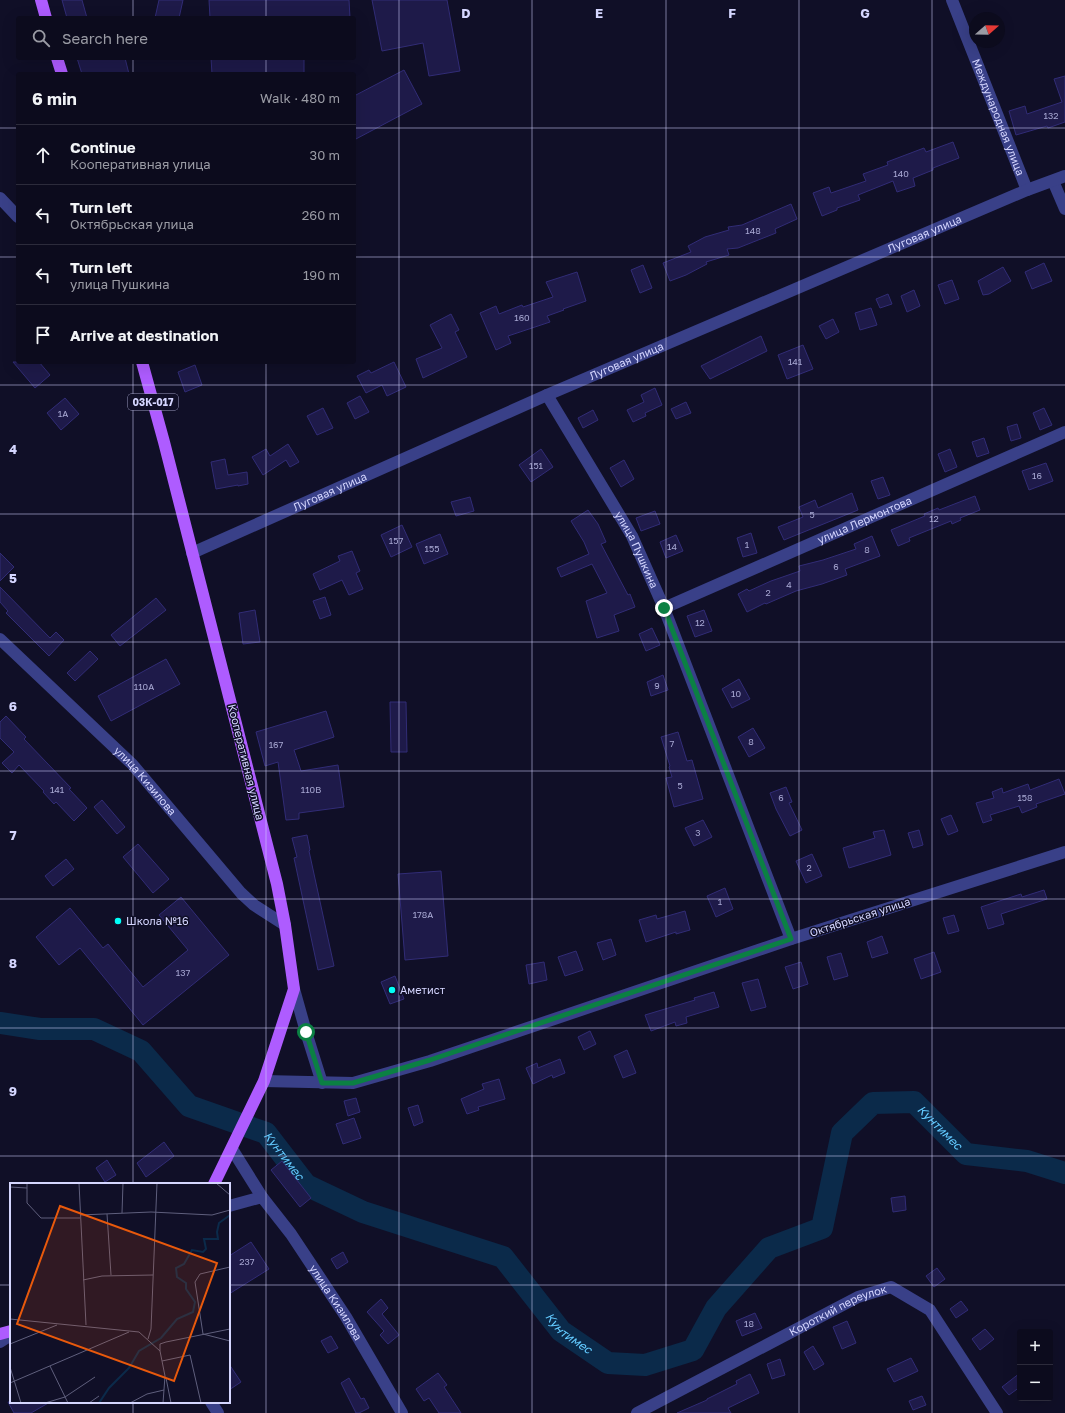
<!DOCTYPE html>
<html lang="en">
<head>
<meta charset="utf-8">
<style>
  :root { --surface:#0c0b1d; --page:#1a192a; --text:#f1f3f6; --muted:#9a9ba4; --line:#2c2b3b }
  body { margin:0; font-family:"Golos Text",sans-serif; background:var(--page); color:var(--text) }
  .controls { position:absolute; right:12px; bottom:12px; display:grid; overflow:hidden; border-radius:4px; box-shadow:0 4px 16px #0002 }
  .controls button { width:36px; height:36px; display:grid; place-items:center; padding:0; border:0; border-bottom:1px solid var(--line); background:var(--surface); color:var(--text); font:20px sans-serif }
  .compass { position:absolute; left:969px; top:12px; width:36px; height:36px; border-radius:50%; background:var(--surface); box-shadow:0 4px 16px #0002; rotate:70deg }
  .stop { position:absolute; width:12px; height:12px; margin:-9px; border:3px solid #0b8043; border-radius:50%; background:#fff }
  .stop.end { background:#0b8043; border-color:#fff; box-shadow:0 1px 4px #0008 }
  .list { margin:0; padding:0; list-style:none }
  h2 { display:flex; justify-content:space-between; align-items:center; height:52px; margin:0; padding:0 16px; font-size:17px }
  h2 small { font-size:13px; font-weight:400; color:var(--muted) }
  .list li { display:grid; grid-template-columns:26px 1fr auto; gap:12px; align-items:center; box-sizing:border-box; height:60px; padding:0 16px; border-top:1px solid var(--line) }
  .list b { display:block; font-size:15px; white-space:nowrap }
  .list p { margin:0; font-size:13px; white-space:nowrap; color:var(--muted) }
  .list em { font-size:13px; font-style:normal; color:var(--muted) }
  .icon { flex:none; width:22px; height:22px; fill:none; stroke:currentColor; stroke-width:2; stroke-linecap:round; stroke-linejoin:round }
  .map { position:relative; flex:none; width:1065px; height:1413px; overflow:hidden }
  .search { position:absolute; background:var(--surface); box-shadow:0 4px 16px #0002; left:16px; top:16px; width:340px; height:44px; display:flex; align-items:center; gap:10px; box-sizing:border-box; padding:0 14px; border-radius:4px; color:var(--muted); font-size:15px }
  .panel { position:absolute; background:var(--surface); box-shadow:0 4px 16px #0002; left:16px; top:72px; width:340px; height:292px; border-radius:4px }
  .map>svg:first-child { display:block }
</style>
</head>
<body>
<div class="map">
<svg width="1065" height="1413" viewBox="0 0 1065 1413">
  <rect width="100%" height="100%" fill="#100f27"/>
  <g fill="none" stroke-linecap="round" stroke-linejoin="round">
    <path stroke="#0b2a4a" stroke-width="22" id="s1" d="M0,1023L40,1029H94L141,1051L189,1106L266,1133L306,1185L363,1212L503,1257L561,1331L608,1363L645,1365L693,1350L716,1308L769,1248L822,1228L842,1133L873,1103L914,1102L966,1154L1027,1161L1065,1173"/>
  </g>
  <g fill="#1e1a49" stroke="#312c76">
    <polygon points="62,0 82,0 87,18 67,18"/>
    <polygon points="159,0 183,0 179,18 155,18"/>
    <polygon points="209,0 349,0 350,18 210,18"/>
    <polygon points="372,0 447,0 460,71 429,76 423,43 382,51"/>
    <polygon points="77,58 125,58 129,74 82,74"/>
    <polygon points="211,58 304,58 304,74 212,74"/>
    <polygon points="404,70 422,104 354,140 354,96"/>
    <polygon points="1065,76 1065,122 1048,128 1047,126 1016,135 1009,111 1025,106 1027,114 1062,102 1054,79"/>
    <polygon points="953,142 959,158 933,168 933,170 913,178 915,186 897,192 893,181 858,195 860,200 837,208 837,210 822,216 813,193 829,187 831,193 866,181 863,174 888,165 887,162 924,148 926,152"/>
    <polygon points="791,204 797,219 775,229 776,233 738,248 727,249 729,255 706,262 707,264 686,275 670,281 663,263 691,252 688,246 705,237 729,230 728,227 742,225"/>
    <polygon points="1044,263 1052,281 1032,289 1025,272"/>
    <polygon points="643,265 652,288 640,293 631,270"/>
    <polygon points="1003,267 1011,281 989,294 983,295 978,281"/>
    <polygon points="577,272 586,301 563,309 564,310 547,316 550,322 508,336 511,343 496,350 480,313 496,306 499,314 522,305 523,307 553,297 546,282"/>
    <polygon points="952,280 959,299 945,304 938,285"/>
    <polygon points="914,290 920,306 907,312 901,296"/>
    <polygon points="888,294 892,304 880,308 876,299"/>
    <polygon points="871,308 877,325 860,330 855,313"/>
    <polygon points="451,314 459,330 455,332 467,357 423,378 416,359 442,348 430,325"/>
    <polygon points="833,319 839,332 826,339 819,326"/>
    <polygon points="761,336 767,351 710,379 701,366"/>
    <polygon points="803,345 813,369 787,379 778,355"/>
    <polygon points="13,362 39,362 50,375 35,388"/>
    <polygon points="394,362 406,387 387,396 382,385 366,393 357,376 369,370 371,373"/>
    <polygon points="195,365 202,385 185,392 178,372"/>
    <polygon points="655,388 662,405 645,413 646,416 633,422 627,410 644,402 641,395"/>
    <polygon points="360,396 369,412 355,419 347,403"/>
    <polygon points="65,398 79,414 61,430 47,413"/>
    <polygon points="686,402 691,413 676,419 671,409"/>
    <polygon points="323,408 333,428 317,435 307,416"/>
    <polygon points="1044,408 1052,425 1040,430 1033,413"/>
    <polygon points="593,410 598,420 583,428 578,418"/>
    <polygon points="1017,424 1021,438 1011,441 1007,427"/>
    <polygon points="984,438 989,453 977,457 972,442"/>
    <polygon points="288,444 299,462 290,467 286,460 263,475 252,457 266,449 270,456"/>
    <polygon points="541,449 553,467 531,482 519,465"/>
    <polygon points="950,449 957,467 945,472 938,454"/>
    <polygon points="225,459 228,475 247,472 248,484 238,486 238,485 216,489 211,462"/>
    <polygon points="624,460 634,479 621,487 610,468"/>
    <polygon points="1046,463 1053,481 1029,490 1022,471"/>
    <polygon points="883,477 890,495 878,499 871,481"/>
    <polygon points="852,493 858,510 784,540 778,527 803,517 799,507 815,500 818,508"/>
    <polygon points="975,496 980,510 960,518 961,520 952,524 951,521 909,538 910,541 898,546 891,530 925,516 924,514 938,508 939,510"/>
    <polygon points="470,497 474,511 456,516 451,502"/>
    <polygon points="588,510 598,524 606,542 601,544 628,595 630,594 635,607 614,615 619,631 597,638 586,601 607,593 592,564 561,577 557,568 589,554 584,542 571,521"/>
    <polygon points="655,511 660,524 641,531 636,518"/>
    <polygon points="402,525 412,547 391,557 381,535"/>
    <polygon points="751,533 757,553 743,557 737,538"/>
    <polygon points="440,534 448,554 424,564 416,544"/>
    <polygon points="676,535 683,551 666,558 660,542"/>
    <polygon points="872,536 880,556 845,569 847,575 822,584 796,591 766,604 765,603 747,612 738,594 747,589 749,591 771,581 800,571 799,566 823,560 856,549 854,544"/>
    <polygon points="352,551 360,571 356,573 363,589 349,595 342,580 320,590 313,574 340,561 338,556"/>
    <polygon points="0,553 14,567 0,581"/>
    <polygon points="0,587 50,638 56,632 64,640 49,656 6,613 8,611 0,602"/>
    <polygon points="325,597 331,615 320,619 313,601"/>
    <polygon points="156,598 166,610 120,646 111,635"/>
    <polygon points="255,610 260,642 243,644 239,613"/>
    <polygon points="704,610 712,631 695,637 687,616"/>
    <polygon points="652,628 660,645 646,651 639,634"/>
    <polygon points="90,651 98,659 75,681 67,673"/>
    <polygon points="166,659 180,684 111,721 98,696"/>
    <polygon points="663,675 668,690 651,696 647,682"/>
    <polygon points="739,679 750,699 732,708 722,689"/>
    <polygon points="390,702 406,702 407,752 391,752"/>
    <polygon points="326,711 334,737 294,750 301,771 338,765 344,807 299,813 299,819 286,820 278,762 265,766 256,732"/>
    <polygon points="6,716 26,737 24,739 71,788 69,789 87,808 74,821 56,802 54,804 43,792 44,791 19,765 12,773 2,763 14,752 0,738 0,722"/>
    <polygon points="753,728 765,748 749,757 738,737"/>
    <polygon points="678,732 687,761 692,760 703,799 674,807 666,778 672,777 669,767 670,766 661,737"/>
    <polygon points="1059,779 1065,794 1036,804 1037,807 1022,813 1019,806 990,815 992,820 983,823 976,803 994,798 992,792 1002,788 1003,793 1028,784 1030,790"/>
    <polygon points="786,787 792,802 789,803 802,830 790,836 776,809 770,793"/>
    <polygon points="102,800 125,827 117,834 94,807"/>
    <polygon points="951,815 958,831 948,835 941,819"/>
    <polygon points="703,820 712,837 694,846 685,828"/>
    <polygon points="884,830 891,855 849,868 843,848 875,838 873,832"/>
    <polygon points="919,830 923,845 913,848 908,833"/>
    <polygon points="307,835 310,850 309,851 334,966 318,970 294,858 297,857 292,838"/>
    <polygon points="138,844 169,879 153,893 123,857"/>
    <polygon points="812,854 822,876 806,883 796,861"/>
    <polygon points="66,859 74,869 53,886 45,876"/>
    <polygon points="441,871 448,956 405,960 398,874"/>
    <polygon points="725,888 733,909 716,917 707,896"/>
    <polygon points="1044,890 1047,899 1001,914 1004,924 988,929 981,907 1021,894 1022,897"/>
    <polygon points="181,897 229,955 143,1025 80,948 59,965 36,937 70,908 103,948 108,944 143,987 188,950 159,915"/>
    <polygon points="685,911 690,930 676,934 676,932 646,942 639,920 656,915 657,919"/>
    <polygon points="954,915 959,931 948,934 943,918"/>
    <polygon points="882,936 888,953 872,958 867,942"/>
    <polygon points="611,939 616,955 603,960 597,943"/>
    <polygon points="576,951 583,970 565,976 558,957"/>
    <polygon points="934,952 941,972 921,979 914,959"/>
    <polygon points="841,953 848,976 834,980 827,957"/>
    <polygon points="544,962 547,980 529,984 526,965"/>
    <polygon points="801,962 808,984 793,989 785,967"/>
    <polygon points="395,976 404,999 390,1004 381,982"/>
    <polygon points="758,979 766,1007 751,1011 742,983"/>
    <polygon points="714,992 719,1007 686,1017 687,1023 676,1026 675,1022 651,1031 645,1015 695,1000 694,998"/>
    <polygon points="590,1031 596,1044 584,1050 578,1037"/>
    <polygon points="627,1050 636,1073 623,1078 614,1056"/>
    <polygon points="560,1059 565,1073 553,1078 552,1075 533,1084 526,1068 537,1063 538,1068"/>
    <polygon points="499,1079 505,1099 478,1107 479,1110 467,1114 461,1099 484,1089 482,1084"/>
    <polygon points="356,1098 360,1112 348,1116 344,1101"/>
    <polygon points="418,1105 423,1122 414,1126 408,1108"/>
    <polygon points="354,1118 361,1138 343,1144 336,1124"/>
    <polygon points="164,1142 174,1156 146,1177 137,1163"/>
    <polygon points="107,1160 116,1175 105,1182 96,1168"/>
    <polygon points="282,1161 311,1198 300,1207 271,1170"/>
    <polygon points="905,1196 906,1210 893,1212 891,1198"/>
    <polygon points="251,1242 269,1269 229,1294 229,1256"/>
    <polygon points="343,1252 348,1262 337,1269 331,1259"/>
    <polygon points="937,1268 945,1279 934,1287 926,1276"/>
    <polygon points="381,1299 388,1308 382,1314 399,1335 388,1344 380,1335 384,1331 367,1312"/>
    <polygon points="961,1301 968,1310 956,1318 950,1309"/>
    <polygon points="755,1313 762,1328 742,1336 736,1321"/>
    <polygon points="847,1321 856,1343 842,1349 833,1327"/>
    <polygon points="985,1329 994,1339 980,1350 972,1339"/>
    <polygon points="331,1336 338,1348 328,1353 321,1341"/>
    <polygon points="813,1346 824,1364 814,1370 804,1352"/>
    <polygon points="911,1358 918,1371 894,1382 887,1369"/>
    <polygon points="780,1359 785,1375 772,1379 767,1364"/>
    <polygon points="229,1364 241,1382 229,1390"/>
    <polygon points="438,1373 447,1385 444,1387 461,1413 439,1413 429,1398 424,1401 416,1389"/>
    <polygon points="1020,1373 1020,1387 1009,1395 1002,1387"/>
    <polygon points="750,1374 759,1393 728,1408 731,1413 677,1413 707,1400 707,1399 737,1384 736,1381"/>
    <polygon points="349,1378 361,1399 364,1398 369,1408 359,1413 356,1413 341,1383"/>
    <polygon points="922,1396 926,1405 913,1410 909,1401"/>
    <polygon points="8,1402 50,1402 31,1413 14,1413"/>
  </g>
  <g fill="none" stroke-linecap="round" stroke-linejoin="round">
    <g stroke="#394088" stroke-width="12">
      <path id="s2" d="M952,0L1027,190"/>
      <polyline points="1053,181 1065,209"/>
      <polyline points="0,198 18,217"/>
      <path id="s3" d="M547,395L632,536L664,608L791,939"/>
      <path id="s4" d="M192,553L547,395L1027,190L1065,176"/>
      <path id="s5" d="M664,608L1065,432"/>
      <path id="s6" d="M0,639L132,764L241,893L254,905L285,925"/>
      <polyline points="294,989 306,1032 322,1083"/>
      <polyline points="264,1081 353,1083 430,1061 791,939 1065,852"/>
      <polyline points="232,1149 262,1197"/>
      <path id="s7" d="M229,1206L262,1197L291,1234L346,1317L402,1413"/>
      <polyline points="0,1342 11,1335"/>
      <polyline points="211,1402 218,1413"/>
      <path id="s8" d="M637,1413L858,1297L891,1287L930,1310L997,1413"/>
    </g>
    <g stroke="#ae5cff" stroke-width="12">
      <polyline points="41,0 46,18"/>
      <polyline points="57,58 62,74"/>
      <polyline points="142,362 164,442 277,884 285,925 294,989 264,1081 214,1184"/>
      <polyline points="0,1334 11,1331"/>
    </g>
  </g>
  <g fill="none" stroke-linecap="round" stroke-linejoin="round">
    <polyline stroke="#0b8043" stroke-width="5" points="306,1032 322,1083 353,1083 430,1060 791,939 664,608"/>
  </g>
  <path fill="none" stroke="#d5d6ff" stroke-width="1" stroke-opacity="0.55" d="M133,0V18M266,0V18M399,0V1413M532,0V1413M666,0V1413M799,0V1413M932,0V1413M133,58V74M266,58V74M0,128H18M354,128H1065M0,257H18M354,257H1065M133,362V1184M266,362V1413M0,385H1065M0,514H1065M0,642H1065M0,771H1065M0,899H1065M0,1028H1065M0,1156H1065M0,1285H11M229,1285H1065M133,1402V1413"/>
  <g fill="#01fff8" stroke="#100f27" stroke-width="1.5">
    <circle cx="118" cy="921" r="4"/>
    <circle cx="392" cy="990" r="4"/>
  </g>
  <g text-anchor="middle" stroke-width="3" stroke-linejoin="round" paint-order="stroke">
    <g font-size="9" fill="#a7a7d2">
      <text x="1051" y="119">132</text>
      <text x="901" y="177">140</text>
      <text x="753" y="234">148</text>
      <text x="522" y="321">160</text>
      <text x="795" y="365">141</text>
      <text x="63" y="417">1А</text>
      <text x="536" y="469">151</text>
      <text x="1037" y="479">16</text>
      <text x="812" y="518">5</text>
      <text x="934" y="522">12</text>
      <text x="396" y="544">157</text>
      <text x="747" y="548">1</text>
      <text x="672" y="550">14</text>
      <text x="432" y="552">155</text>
      <text x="867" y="553">8</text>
      <text x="836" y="570">6</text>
      <text x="789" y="588">4</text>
      <text x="768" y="596">2</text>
      <text x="700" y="626">12</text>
      <text x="657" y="689">9</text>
      <text x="144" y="690">110А</text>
      <text x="736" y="697">10</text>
      <text x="751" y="745">8</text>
      <text x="672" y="747">7</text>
      <text x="276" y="748">167</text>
      <text x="680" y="789">5</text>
      <text x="57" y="793">141</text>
      <text x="311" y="793">110В</text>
      <text x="781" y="801">6</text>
      <text x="1025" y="801">158</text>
      <text x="698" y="836">3</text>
      <text x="809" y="871">2</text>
      <text x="720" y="905">1</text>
      <text x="423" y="918">178А</text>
      <text x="183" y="976">137</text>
      <text x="247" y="1265">237</text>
      <text x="749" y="1327">18</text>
    </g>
    <rect fill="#100f27" stroke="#9a9abe" stroke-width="1" x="128" y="394" width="50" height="16" rx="3"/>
    <g font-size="10" font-weight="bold" fill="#d5d6ff">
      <text x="153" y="406">03К-017</text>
    </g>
    <g font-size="11" fill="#d5d6ff" stroke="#100f27">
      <text dy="4" stroke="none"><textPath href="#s2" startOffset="126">Международная улица</textPath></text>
      <text dy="4" stroke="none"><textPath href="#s4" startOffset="799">Луговая улица</textPath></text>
      <text dy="4" stroke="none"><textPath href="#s4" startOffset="475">Луговая улица</textPath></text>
      <text dy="4" stroke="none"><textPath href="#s4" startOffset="151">Луговая улица</textPath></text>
      <text dy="4" stroke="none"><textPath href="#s5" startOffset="219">улица Лермонтова</textPath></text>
      <text dy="4" stroke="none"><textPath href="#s3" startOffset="179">улица Пушкина</textPath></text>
      <text transform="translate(246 762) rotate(76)" y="4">Кооперативная улица</text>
      <text dy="4" stroke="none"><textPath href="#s6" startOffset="203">улица Кизилова</textPath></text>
      <text transform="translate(860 917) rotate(-18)" y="4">Октябрьская улица</text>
      <text dy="4" stroke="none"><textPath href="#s7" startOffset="163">улица Кизилова</textPath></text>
      <text dy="4" stroke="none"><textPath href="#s8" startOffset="226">Короткий переулок</textPath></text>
    </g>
    <g font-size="11" fill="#d5d6ff" stroke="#100f27" text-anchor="start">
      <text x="126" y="925">Школа №16</text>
      <text x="400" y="994">Аметист</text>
    </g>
    <g font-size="12" font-style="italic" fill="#63caff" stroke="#100f27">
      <text dy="4" stroke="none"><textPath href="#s1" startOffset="1217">Кунтимес</textPath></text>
      <text dy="4" stroke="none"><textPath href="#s1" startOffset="330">Кунтимес</textPath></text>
      <text dy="4" stroke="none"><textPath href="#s1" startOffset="678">Кунтимес</textPath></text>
    </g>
  </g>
  <g transform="translate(10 1183)">
    <rect width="220" height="220" fill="#100f27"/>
    <path fill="none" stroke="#0b2a4a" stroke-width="2" d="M89,220L99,205L119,185L129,168L151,155L167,136L183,129L185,119L176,106V100L167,94L166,85L174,81L182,67L193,69L196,66L194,56H208L207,49L209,40L220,32"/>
    <path fill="none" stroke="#5f5f7d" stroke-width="1" d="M17,0V20L31,35H70M69,0L76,142M206,0L220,12M0,4L17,5M112,30L113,0M97,31L101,92M70,32L141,29L202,32L220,27M220,84L190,91L185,99L193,151L220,158M73,97L92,93L143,92M0,136L129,149L150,168L155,193L153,220M138,156L141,146L147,0M0,161L47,142M150,168V161L156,159L220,146M152,178L180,172L191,220M40,183L58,220M0,184L11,220M156,195L161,220M0,200L119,149M35,220L55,214L85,194M79,220L89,213M120,220L137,211L154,207"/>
    <path fill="#e8590c" fill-opacity="0.15" stroke="#e8590c" stroke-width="2" d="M50,23L207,80L164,198L7,141Z"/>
    <rect width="220" height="220" fill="none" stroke="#d5d6ff" stroke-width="2"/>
  </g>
  <g font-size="13" text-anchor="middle" font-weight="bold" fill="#d5d6ff" stroke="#100f27" stroke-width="3" stroke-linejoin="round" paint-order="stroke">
    <text x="466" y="18">D</text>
    <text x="599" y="18">E</text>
    <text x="732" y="18">F</text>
    <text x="865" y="18">G</text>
    <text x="13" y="454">4</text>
    <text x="13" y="583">5</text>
    <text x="13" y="711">6</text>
    <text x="13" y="840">7</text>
    <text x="13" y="968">8</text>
    <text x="13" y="1096">9</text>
  </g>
</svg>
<div class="controls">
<button>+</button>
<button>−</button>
</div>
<svg class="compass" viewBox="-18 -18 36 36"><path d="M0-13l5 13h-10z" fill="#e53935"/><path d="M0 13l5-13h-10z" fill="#9a9ba4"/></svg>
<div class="stop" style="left:306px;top:1032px"></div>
<div class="stop end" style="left:664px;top:608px"></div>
<div class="search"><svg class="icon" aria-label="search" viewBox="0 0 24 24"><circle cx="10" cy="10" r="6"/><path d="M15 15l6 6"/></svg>Search here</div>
<section class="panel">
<h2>6 min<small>Walk · 480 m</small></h2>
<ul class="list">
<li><svg class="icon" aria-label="ahead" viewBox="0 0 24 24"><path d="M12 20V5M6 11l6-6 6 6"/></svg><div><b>Continue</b><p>Кооперативная улица</p></div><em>30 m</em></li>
<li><svg class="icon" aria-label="left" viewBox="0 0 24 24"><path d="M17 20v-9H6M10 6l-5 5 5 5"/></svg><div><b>Turn left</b><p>Октябрьская улица</p></div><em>260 m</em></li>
<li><svg class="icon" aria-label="left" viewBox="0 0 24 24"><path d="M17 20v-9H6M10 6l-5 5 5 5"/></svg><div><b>Turn left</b><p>улица Пушкина</p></div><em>190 m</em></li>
<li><svg class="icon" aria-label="arrive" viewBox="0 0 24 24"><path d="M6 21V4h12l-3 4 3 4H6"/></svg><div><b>Arrive at destination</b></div></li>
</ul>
</section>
</div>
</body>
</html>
